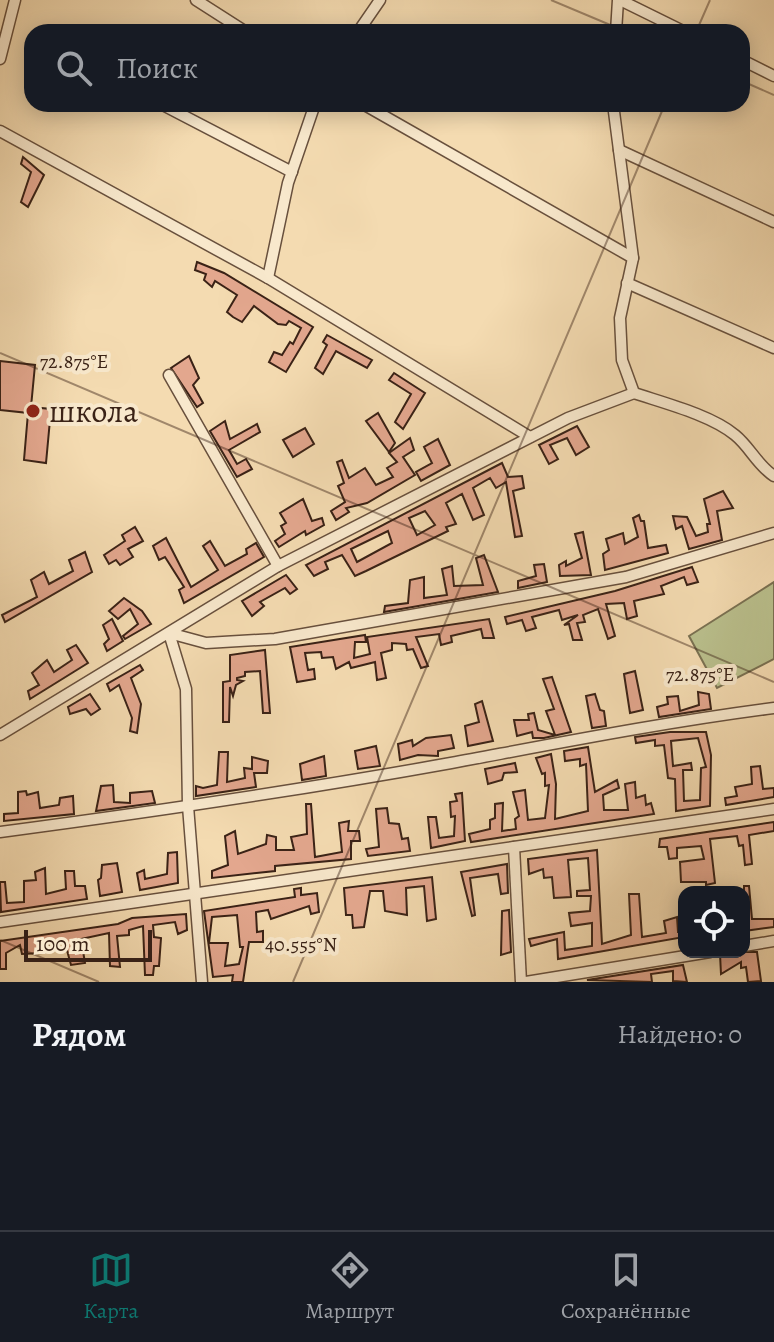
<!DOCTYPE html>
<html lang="ru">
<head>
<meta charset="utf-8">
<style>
  :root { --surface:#171b24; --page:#242831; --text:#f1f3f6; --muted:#9ea1a6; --line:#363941; --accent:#0f766e }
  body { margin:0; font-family:Alegreya,serif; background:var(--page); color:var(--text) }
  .controls { position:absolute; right:24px; bottom:24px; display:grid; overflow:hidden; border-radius:16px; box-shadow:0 4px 20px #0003 }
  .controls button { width:72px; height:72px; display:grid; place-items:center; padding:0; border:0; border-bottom:2px solid var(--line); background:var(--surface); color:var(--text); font:40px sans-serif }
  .scale { position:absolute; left:24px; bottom:20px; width:128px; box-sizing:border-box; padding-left:8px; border:4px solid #3a2216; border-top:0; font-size:22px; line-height:28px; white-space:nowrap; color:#3a2216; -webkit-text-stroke:6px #f8e8cc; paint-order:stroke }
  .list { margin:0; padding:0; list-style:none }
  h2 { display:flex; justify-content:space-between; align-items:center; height:104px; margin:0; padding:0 32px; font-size:34px }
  h2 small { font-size:26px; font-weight:400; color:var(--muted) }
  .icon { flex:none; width:44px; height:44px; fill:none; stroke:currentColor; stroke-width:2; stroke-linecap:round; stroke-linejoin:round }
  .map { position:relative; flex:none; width:774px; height:982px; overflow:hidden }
  .search { position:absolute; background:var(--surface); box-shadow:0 4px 20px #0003; left:24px; right:24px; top:24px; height:88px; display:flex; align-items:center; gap:20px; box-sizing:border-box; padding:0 28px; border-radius:24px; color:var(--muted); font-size:30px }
  .sheet { height:248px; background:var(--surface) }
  nav { display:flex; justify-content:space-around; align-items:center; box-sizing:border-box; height:112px; border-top:2px solid var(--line); background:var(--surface); font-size:22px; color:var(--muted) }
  nav a { display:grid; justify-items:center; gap:4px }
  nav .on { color:var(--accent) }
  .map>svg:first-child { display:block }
</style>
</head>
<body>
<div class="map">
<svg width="774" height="982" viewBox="0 0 774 982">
  <rect width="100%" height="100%" fill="#f4dbb1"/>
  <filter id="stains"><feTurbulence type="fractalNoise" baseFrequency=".0025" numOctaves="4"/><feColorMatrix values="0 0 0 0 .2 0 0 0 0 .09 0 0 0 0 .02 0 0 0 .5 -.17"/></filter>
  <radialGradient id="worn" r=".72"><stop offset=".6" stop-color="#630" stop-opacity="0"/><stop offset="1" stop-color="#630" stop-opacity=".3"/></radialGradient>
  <polygon fill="#bac08d" stroke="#7a7152" stroke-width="2" points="774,582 774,659 717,688 689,636"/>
  <g fill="#e3a78e" stroke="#3a2216" stroke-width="2" fill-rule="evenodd">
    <polygon points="23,157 44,175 28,207 21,202 31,172 21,164"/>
    <polygon points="197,262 224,273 313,327 286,372 269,362 274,352 282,355 290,342 293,344 301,328 289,321 286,325 278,324 254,306 242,322 233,317 227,312 237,295 215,281 212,287 204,280 206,274 195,270"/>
    <polygon points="327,335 372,360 367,368 336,351 323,374 315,368 327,345 323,342"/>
    <polygon points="189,356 199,378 193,385 203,403 197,407 171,368"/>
    <polygon points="0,361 35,365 31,407 51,409 46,463 24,460 28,413 0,410"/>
    <polygon points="394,373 425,393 403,429 395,422 411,394 389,380"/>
    <polygon points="378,413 395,443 389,452 366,421"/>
    <polygon points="225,421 230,439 257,424 260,432 229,450 237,464 246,459 252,469 237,477 210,431"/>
    <polygon points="577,426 589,447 576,455 567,438 550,445 558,459 549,464 539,445"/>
    <polygon points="305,428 314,444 293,457 283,440"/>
    <polygon points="410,438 414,450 403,457 415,475 367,503 346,508 349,512 336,520 331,511 345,502 338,486 344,483 337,462 342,460 349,478 365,468 376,485 393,477 387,468 397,462 389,453"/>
    <polygon points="438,439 450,465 421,481 416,472 432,463 424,447"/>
    <path d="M502,463L508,477L522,476L524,488L513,491L522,536L515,537L506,482L496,488L490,478L473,488L484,515L473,520L462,494L446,503L456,524L446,527L448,531L366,571L355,576L342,555L325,562L328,569L314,576L306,565ZM425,511L435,525L417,535L409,518ZM388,531L392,543L357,562L351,549Z"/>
    <polygon points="723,491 733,508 717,511 722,540 689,549 682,526 676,529 673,516 687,517 696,536 708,532 707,524 710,524 704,499"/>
    <polygon points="303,499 312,521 322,518 324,525 306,535 305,531 279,547 275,541 285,534 281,526 286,523 280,513"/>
    <polygon points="639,515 641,521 644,521 648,548 666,545 668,553 605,570 603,554 609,550 606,539 623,533 625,544 638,537 633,518"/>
    <polygon points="135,527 143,541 128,549 133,557 120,565 116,560 109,564 104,555 125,541 122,535"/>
    <polygon points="583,532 591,575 560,576 559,565 566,561 566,566 582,558 575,534"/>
    <polygon points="166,538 191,587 218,570 203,546 210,541 225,566 247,554 246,549 256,543 264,557 184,603 179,590 184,587 165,557 159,560 153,546"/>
    <polygon points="85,552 92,572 5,622 2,615 37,597 31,580 44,572 49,584 73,571 69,560"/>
    <polygon points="484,555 498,592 384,612 385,606 408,603 410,580 424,577 424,598 447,595 442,569 452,566 454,586 483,585 476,558"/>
    <polygon points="544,564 547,582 518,588 518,581 536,576 534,565"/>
    <polygon points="692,567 698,582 687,585 684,577 661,586 664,594 634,601 637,616 627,619 624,603 606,604 615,636 608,639 598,609 583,615 585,622 577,623 582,640 573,640 569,624 564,625 578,615 562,620 559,610 532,617 536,628 526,631 522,620 507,624 505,617 615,591"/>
    <polygon points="286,575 297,589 290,594 285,588 260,602 264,606 252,616 242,601"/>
    <polygon points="124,598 142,611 151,624 125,639 123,636 138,624 130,609 118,619 109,611"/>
    <polygon points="112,619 123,641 107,651 104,644 109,639 103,625"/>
    <polygon points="489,619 494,638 483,638 481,629 451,636 452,642 441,645 439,634 416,637 428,666 421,668 413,649 407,650 406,644 392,643 392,650 381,653 386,678 377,680 375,662 351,668 349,662 336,669 333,657 322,658 321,652 305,653 308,670 314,669 315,679 297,682 290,647 365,635 366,642 355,642 354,658 370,654 367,637"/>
    <polygon points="76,645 88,663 30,699 28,691 39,685 32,673 47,660 54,672 72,660 67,650"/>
    <polygon points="265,650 270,713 263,713 260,671 245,672 245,676 237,678 237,680 243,681 236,685 233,696 230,687 229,722 223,722 223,682 230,681 230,655"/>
    <polygon points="140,665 143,670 131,678 141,704 137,733 130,731 132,718 119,685 110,691 107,684"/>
    <polygon points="635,671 643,710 630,713 624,674"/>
    <polygon points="552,677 571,732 544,738 533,738 532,732 517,736 514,720 529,720 528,714 534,713 538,730 555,735 546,711 554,709 543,679"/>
    <polygon points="698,692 709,694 711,709 659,717 657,707 668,704 667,697 678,696 680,711 699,705"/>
    <polygon points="90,694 100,709 91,715 86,709 70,714 68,707"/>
    <polygon points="595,694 600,710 604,711 606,726 592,728 586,696"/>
    <polygon points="482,701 493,741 468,746 465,726 479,722 475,704"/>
    <path d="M670,732H706L711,755L710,806L676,811L675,779L668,778L664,745L655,746V740L636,743L635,737ZM698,738L706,767L701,768L700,800L684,801L683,770H692L691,763L673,766L671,741Z"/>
    <polygon points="451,735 454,748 438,751 438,756 418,755 400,760 398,744 412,740 413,746 426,738"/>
    <polygon points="376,746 380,766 358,769 355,751"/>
    <polygon points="588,747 595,792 617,780 619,788 603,795 604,810 628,810 625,784 635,782 636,798 645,795 646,805 651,803 654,814 471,842 469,834 490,829 490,820 495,818 495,804 503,803 502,831 516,829 515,819 519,816 513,792 525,790 528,820 545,818 549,785 545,786 545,773 542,774 536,758 551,754 556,784 555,819 588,811 586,764 580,766 580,759 565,761 564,751"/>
    <polygon points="219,752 228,752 227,782 245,778 244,768 252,769 252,757 268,761 267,773 254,773 256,787 196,796 196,786 203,788 217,785"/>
    <polygon points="324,756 326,776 302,780 300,764"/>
    <polygon points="515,763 517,772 504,773 502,780 488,784 485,769"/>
    <polygon points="760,766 763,789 774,788 774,797 726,805 725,798 737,796 735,787 752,784 751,767"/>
    <polygon points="113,785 114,802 130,803 130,793 152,791 155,803 96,811 101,786"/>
    <polygon points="26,791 27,795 38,792 40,808 59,805 60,798 73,796 74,814 4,821 4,814 18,813 18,792"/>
    <polygon points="462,793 465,841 431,848 428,817 436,817 439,838 454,836 455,816 451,817 450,802 457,801 455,794"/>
    <polygon points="306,804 311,804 315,857 342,852 339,823 349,821 348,831 359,831 360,841 351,841 351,859 275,866 275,871 212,878 212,871 228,865 225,836 235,831 238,854 266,844 267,835 276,837 276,850 294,850 291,837 307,834"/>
    <polygon points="387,808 389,823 399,824 402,839 408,838 410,851 368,856 366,849 379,847 376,809"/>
    <polygon points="774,822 774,831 749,835 752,864 745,865 743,845 739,846 737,836 710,839 715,883 706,885 706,882 681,882 680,862 704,859 701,846 677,848 677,858 669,859 667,847 659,847 660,839"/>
    <polygon points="597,850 602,944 631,935 629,894 639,894 642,937 666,933 664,921 677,917 678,932 684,932 684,937 558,959 557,939 531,946 529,939 564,932 565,950 592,946 592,923 571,926 569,913 590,911 591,896 577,896 577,891 590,890 588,858 568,860 571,897 554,898 552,877 544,878 543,869 529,874 528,859"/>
    <polygon points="177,852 178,883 140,890 137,873 144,870 145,879 167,874 168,853"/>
    <polygon points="117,863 122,892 100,896 98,880 101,878 102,865"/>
    <polygon points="507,864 508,893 501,894 498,874 470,878 475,915 472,916 461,872"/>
    <polygon points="45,868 46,894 66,889 65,871 74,871 75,886 85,886 87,899 1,912 0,882 5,882 7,903 24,902 24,881 36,880 35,872"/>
    <polygon points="432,877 436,919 427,921 424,886 406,888 407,915 385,911 383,891 370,891 364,927 353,928 352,915 346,915 344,888"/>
    <polygon points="744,886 749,886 752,919 774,919 774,927 744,931"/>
    <path d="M301,888V895L317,893L319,912L311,914L309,906L271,919L268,910L256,912L257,932L263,931V942H249L243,982H232L233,975L213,977L204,911L295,897L294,889ZM237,915L240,947H243L239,964L225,966L228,943H209L212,917Z"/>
    <polygon points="509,910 511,952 501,955 502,911"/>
    <polygon points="186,914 187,930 178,934 175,922 153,925 154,937 161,938 159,966 154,966 153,975 145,975 143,926 129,930 129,935 117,936 120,967 110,966 109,933 81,939 85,963 71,965 65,943 42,945 42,953 22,954 20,945 6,953 6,969 0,969 0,941 118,924 132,918"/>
    <polygon points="739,952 757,952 761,981 748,982 746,967 741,968 741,962 721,974 720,954"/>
    <polygon points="683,965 687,982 673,981 673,971 651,974 652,982 587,980"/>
  </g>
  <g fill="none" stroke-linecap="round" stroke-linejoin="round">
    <g stroke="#68503d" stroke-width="13">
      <g id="minor">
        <polyline points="196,0 246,32"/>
        <polyline points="620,0 685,32"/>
        <polyline points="358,32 380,0"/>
        <polyline points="616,32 618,0"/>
        <polyline points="0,59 15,0"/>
        <polyline points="742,60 774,76"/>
        <polyline points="161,104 292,172"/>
        <polyline points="363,104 633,258"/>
        <path d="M613,104L633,258L620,318L622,360L634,393C664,403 711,415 735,435C750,447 757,465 774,476"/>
        <polyline points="0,131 268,278 530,437"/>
        <polyline points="619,150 774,222"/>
        <polyline points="268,278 288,183 315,104"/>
        <polyline points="627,283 774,348"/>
        <polyline points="169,375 278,566"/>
        <polyline points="169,633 206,643 275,639 626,577 774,533"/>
        <polyline points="169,633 186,689 188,806 202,982"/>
        <polyline points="0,735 278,566 568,418 634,393"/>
        <path d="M0,832C151,812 301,790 451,763C559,743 665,722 774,708"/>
        <polyline points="514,847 521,982"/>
        <polyline points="0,922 774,809"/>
        <polyline points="744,946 774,941"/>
        <polyline points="526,982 710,952"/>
      </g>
    </g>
    <use href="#minor" stroke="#f8e8cc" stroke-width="10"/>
  </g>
  <path fill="none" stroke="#3a2216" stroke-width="2" stroke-opacity="0.45" d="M551,0L627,32M696,32L710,0M742,81L774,95M0,353L774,682M0,940L99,982M293,982L665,104"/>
  <circle fill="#8f2418" stroke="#f8e8cc" stroke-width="3" cx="33" cy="411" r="8"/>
  <g text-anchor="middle" stroke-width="8" stroke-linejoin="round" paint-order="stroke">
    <g font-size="32" fill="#3a2216" stroke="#f8e8cc" text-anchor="start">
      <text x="49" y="422">школа</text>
    </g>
  </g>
  <g font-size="20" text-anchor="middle" fill="#3a2216" stroke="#f8e8cc" stroke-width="8" stroke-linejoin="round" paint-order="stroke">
    <text x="74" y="368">72.875°E</text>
    <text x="700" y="681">72.875°E</text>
    <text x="301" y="951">40.555°N</text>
  </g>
  <rect width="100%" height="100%" filter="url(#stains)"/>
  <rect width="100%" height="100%" fill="url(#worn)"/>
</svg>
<div class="controls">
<button><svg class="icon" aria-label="locate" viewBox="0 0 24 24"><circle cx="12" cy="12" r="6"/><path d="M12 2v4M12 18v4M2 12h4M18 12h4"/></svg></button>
</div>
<div class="scale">100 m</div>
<div class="search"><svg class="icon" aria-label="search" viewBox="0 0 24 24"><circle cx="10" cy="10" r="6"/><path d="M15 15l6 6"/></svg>Поиск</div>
</div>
<section class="sheet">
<h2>Рядом<small>Найдено: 0</small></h2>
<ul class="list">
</ul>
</section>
<nav>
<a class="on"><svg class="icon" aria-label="map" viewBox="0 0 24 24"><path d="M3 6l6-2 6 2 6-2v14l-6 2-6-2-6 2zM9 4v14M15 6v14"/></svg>Карта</a>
<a><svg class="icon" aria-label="directions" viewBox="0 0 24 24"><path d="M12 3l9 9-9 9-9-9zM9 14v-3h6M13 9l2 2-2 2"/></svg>Маршрут</a>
<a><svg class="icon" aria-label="saved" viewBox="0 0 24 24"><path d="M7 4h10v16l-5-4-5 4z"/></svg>Сохранённые</a>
</nav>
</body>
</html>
